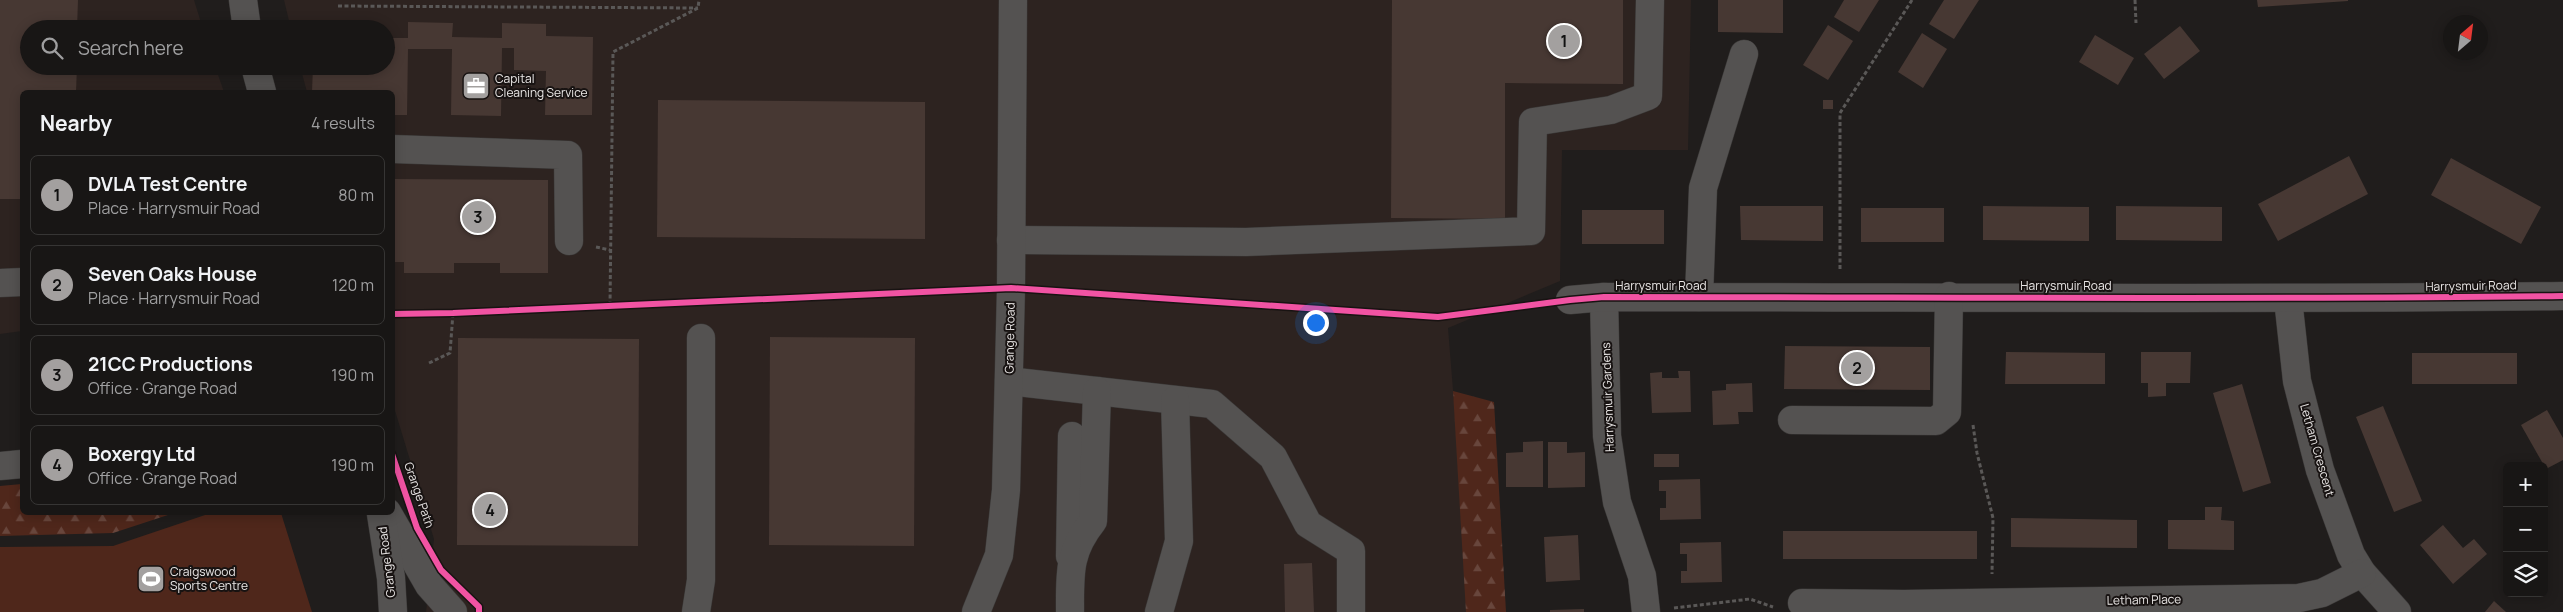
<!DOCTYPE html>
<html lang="en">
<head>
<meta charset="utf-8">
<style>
  :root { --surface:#181615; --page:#211f1e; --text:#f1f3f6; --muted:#9f9fa0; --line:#363534; --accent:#a3a09f }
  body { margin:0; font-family:Manrope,sans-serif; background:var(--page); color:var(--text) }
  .controls { position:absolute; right:15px; bottom:15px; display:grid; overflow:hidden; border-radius:8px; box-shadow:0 2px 12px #0003 }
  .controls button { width:45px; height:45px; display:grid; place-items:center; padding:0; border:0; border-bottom:1px solid var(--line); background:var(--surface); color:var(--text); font:25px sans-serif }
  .compass { position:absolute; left:2443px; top:15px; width:45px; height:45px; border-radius:50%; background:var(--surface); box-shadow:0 2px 12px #0003; rotate:28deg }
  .you { position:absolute; left:1315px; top:322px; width:18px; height:18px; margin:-12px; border:4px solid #fff; border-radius:50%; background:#1a73e8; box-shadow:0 0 0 8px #1a73e833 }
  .badge { display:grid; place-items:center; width:32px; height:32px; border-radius:50%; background:var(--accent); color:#111; font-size:16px; font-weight:700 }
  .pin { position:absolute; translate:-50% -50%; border:2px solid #fff; box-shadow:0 1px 5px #0006 }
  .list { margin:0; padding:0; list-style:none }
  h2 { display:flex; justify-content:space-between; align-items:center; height:65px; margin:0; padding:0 20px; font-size:21px }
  h2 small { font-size:16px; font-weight:400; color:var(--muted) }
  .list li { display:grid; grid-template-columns:32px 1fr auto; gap:15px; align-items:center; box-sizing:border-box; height:80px; margin:0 10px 10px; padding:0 10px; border:1px solid var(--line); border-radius:8px }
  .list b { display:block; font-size:19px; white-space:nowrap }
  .list p { margin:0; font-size:16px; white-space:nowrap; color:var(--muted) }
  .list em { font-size:16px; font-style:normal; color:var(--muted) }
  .icon { flex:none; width:28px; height:28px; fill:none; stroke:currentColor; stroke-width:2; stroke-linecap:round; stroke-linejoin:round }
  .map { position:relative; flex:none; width:2563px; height:612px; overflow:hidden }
  .search { position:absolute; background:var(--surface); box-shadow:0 2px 12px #0003; left:20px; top:20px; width:375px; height:55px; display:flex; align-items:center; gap:12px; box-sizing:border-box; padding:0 18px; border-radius:28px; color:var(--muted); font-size:19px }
  .panel { position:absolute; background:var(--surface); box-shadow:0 2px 12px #0003; left:20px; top:90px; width:375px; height:425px; border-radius:8px }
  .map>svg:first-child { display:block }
</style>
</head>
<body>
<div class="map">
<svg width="2563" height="612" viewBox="0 0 2563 612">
  <defs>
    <pattern id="forest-firs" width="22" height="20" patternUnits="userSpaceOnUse" patternTransform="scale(1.25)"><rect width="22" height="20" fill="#4f271b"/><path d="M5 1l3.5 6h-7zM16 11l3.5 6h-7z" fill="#68463c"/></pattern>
  </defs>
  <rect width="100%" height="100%" fill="#201d1c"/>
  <g fill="#2d2320">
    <polygon points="0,0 194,0 203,29 29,29 29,66 215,66 224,92 22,92 22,331 0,334"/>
    <polygon points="284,0 1691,0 1688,150 1562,150 1560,281 1448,328 1471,612 426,612 434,539 393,404 392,92 307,92 300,66 386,66 386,29 291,29"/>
  </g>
  <g fill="url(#forest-firs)">
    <polygon points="1453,391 1494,402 1506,612 1466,612"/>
    <polygon points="22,484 22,512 174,513 113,533 0,536 0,486"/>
  </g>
  <polygon fill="#4f271b" points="211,513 281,513 312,612 0,612 0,547 113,546"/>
  <g fill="#473833">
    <polygon points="0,0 78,0 77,29 29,29 29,66 77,66 76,92 22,92 22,199 0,199"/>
    <polygon points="1392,0 1623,0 1623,84 1505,83 1505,219 1391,218"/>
    <polygon points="1718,0 1783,0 1783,33 1718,32"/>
    <polygon points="1844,0 1879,0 1859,32 1834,17"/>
    <polygon points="1944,0 1979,0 1954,39 1929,24"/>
    <polygon points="2257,0 2348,0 2348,1 2258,7"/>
    <polygon points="408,22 453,23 452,37 502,38 502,23 546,24 546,36 593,37 592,115 545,115 546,71 514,70 514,48 502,48 501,116 451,115 452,49 408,49 407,115 392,115 392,92 312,92 313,66 386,66 386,38 408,38"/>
    <polygon points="1828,25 1853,41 1828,80 1803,65"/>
    <polygon points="2180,26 2200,51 2164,79 2144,54"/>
    <polygon points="1922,33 1947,49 1923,88 1898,72"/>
    <polygon points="2095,35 2134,58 2118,85 2079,62"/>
    <polygon points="658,100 925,102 925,239 657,237"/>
    <rect x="1823" y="100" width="10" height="9"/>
    <polygon points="2349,156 2368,194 2278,241 2258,204"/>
    <polygon points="2451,158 2541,207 2521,244 2431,195"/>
    <polygon points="392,179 548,180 548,273 500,273 500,263 454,263 454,273 404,273 404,262 392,262"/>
    <polygon points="1740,206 1823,206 1823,241 1741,240"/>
    <polygon points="1983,206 2089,207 2089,241 1983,240"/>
    <polygon points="2116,206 2222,207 2222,241 2116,240"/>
    <rect x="1861" y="208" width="83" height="34"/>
    <rect x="1582" y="210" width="82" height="34"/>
    <polygon points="770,337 915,338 914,546 769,545"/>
    <polygon points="458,338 639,339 638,546 457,545"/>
    <polygon points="1785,346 1930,347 1930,390 1784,389"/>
    <polygon points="2006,352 2105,353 2105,384 2005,384"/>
    <polygon points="2141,352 2191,352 2190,383 2166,383 2166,396 2148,397 2148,383 2141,383"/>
    <rect x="2412" y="353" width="105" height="31"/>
    <polygon points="1678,371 1690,371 1691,412 1652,413 1650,373 1662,372 1662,378 1679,378"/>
    <polygon points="1752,383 1753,412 1738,412 1739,424 1713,425 1712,391 1726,390 1726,384"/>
    <polygon points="2242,384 2271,483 2243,492 2213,393"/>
    <polygon points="2383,406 2422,501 2394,512 2356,417"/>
    <polygon points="2547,410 2563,438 2563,460 2546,469 2521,425"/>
    <polygon points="1543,441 1543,487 1506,487 1506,453 1523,452 1523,442"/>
    <polygon points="1548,442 1567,442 1567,453 1585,452 1585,487 1548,488"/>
    <rect x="1654" y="454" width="25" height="13"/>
    <polygon points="1700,479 1701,519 1660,520 1660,508 1666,508 1666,491 1659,491 1659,480"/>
    <polygon points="2205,507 2222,507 2221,520 2234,521 2234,550 2168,549 2168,520 2205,520"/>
    <polygon points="2011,518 2137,520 2137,548 2011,547"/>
    <polygon points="2443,525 2463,548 2474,539 2487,554 2453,584 2420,545"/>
    <rect x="1783" y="531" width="194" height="28"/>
    <polygon points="1578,535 1580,580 1546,582 1544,537"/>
    <polygon points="1721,542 1722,582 1681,583 1681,571 1687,571 1687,554 1680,554 1680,543"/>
    <polygon points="1312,563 1314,612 1285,612 1284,564"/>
    <polygon points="2494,601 2506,612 2485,612"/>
    <polygon points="1584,609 1584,612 1550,612 1550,610"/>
  </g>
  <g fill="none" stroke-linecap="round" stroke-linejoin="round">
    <g stroke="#3a3837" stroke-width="29">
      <g id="minor">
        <polyline points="243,0 247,29"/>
        <polyline points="255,66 262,92"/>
        <polyline points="392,149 568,155 569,241"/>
        <polyline points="1011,240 1246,242 1531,231 1533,122 1611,110 1648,96 1650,0"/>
        <polyline points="0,283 22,282"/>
        <polyline points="1604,297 1607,436 1617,502 1642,576 1646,612"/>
        <polyline points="1699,297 1703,188 1744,54"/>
        <polyline points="2288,299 2297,381 2320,470 2351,555 2362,573 2397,612"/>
        <path d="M1570,300L1604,297C1924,297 2243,300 2563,296"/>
        <polyline points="1009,381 1212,404 1273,457 1308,524 1351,551 1351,612"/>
        <polyline points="1792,420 1936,421 1947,412 1949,296"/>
        <polyline points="0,466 22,464"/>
        <polyline points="387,512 429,585 453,612"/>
        <polyline points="381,514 391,578 393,612"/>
        <polyline points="1070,556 1072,436"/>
        <polyline points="1802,603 1904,604 2299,598 2322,593 2362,573"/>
        <polyline points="696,612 701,580 701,338"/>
        <polyline points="976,612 999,555 1006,490 1011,288 1013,0"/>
        <path d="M1070,612C1070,574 1068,552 1093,521L1097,391"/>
        <polyline points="1159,612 1179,541 1175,400"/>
      </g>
    </g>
    <g stroke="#5a5857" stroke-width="3" stroke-dasharray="4 2.5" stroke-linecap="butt">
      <polyline points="2135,0 2136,23"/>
      <polyline points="338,6 698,8"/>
      <polyline points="596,247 610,250"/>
      <polyline points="1840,269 1840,113 1912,0"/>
      <polyline points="1040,289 1438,317 1542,303"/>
      <polyline points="610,305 613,52 698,8 699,0"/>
      <polyline points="392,314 453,313 984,289"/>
      <polyline points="429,363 450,353 453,313"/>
      <polyline points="1973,425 1977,453 1993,518 1992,574"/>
      <polyline points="1674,608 1750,599 1773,607"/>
    </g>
    <use href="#minor" stroke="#545251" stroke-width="28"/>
    <g stroke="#181312" stroke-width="9">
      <g id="cycleway">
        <path d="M392,314L453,313L1011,288L1438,317L1570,300L1604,297C1924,297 2243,300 2563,296"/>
        <polyline points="392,454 417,528 441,570 479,607 479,612"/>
      </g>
    </g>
    <use href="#cycleway" stroke="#f153a3" stroke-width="6"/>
  </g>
  <defs>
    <g id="office-square" transform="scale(1.4375)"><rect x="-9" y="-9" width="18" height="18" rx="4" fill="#a3a09f" stroke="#181312"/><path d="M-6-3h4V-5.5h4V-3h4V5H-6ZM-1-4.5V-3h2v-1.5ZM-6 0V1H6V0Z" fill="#fff"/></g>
    <g id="stadium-square" transform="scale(1.4375)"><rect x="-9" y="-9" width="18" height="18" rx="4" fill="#a3a09f" stroke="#181312"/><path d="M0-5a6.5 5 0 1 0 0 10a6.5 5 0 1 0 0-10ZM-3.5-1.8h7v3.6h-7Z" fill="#fff"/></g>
  </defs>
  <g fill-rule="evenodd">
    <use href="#office-square" x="476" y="86"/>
    <use href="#stadium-square" x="151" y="579"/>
  </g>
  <g text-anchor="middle" stroke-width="4" stroke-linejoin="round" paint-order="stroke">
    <g font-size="12" fill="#eae7e6" stroke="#181312" text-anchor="start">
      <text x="495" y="83">Capital<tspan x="495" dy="14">Cleaning Service</tspan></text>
      <text x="170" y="576">Craigswood<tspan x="170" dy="14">Sports Centre</tspan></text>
    </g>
    <g font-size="12" fill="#eae7e6" stroke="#181312">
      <text x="1661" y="290">Harrysmuir Road</text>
      <text x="2066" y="290">Harrysmuir Road</text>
      <text transform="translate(2471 286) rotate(-1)" y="4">Harrysmuir Road</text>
      <text transform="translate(1010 338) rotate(-89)" y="4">Grange Road</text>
      <text transform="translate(1608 397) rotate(-92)" y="4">Harrysmuir Gardens</text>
      <text transform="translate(2317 450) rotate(74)" y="4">Letham Crescent</text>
      <text transform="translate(419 495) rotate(71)" y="4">Grange Path</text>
      <text transform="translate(387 562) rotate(-97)" y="4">Grange Road</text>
      <text transform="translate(2144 600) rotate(-1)" y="4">Letham Place</text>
    </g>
  </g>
</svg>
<div class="controls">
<button>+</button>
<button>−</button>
<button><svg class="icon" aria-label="layers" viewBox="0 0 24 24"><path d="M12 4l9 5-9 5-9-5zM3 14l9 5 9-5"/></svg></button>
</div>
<svg class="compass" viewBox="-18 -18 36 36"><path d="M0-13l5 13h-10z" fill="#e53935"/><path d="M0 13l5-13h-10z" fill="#9f9fa0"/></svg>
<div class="you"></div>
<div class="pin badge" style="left:1564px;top:41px">1</div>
<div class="pin badge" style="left:1857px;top:368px">2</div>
<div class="pin badge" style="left:478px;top:217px">3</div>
<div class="pin badge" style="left:490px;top:510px">4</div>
<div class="search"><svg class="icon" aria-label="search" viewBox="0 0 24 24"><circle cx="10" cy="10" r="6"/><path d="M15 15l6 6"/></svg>Search here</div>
<section class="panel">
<h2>Nearby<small>4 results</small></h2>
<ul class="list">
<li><span class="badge">1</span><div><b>DVLA Test Centre</b><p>Place · Harrysmuir Road</p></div><em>80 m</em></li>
<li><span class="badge">2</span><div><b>Seven Oaks House</b><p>Place · Harrysmuir Road</p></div><em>120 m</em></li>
<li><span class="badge">3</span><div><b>21CC Productions</b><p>Office · Grange Road</p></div><em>190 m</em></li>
<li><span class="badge">4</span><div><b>Boxergy Ltd</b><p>Office · Grange Road</p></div><em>190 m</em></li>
</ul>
</section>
</div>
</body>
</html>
